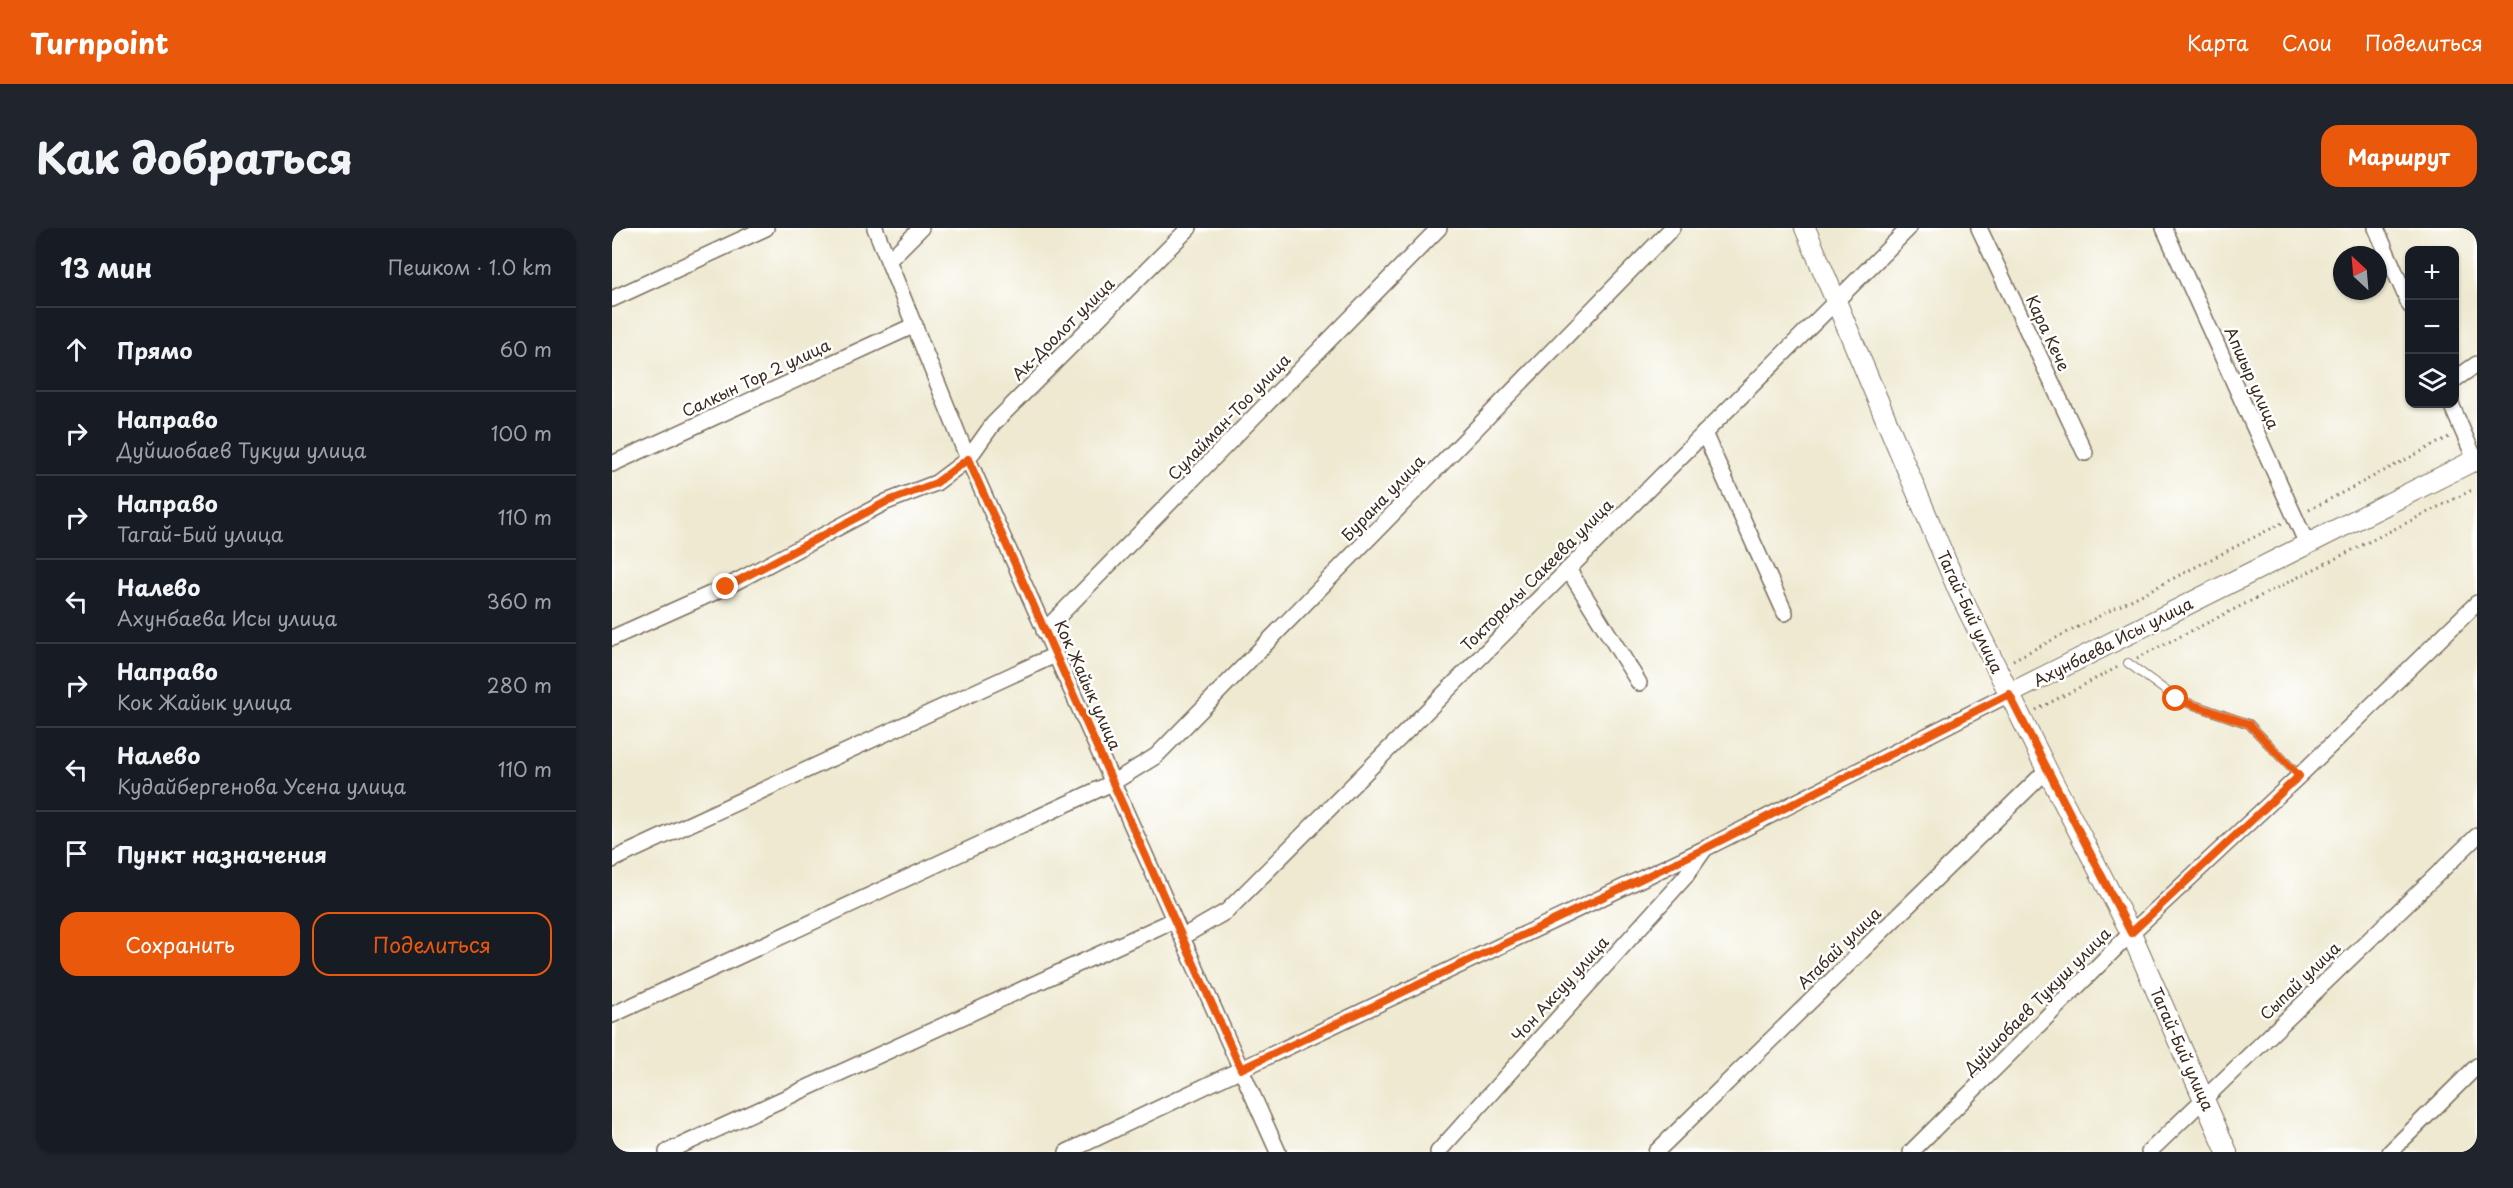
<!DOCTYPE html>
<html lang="ru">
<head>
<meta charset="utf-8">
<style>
  :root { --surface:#171b24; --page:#20242c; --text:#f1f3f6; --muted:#9ea1a6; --line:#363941; --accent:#ea580c }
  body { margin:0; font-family:"Playpen Sans",sans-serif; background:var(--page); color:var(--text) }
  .controls { position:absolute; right:18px; top:18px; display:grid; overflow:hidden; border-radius:12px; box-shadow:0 2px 4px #0004 }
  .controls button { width:54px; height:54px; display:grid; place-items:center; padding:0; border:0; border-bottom:2px solid var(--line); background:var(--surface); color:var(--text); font:30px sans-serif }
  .compass { position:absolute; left:1721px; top:18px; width:54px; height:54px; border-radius:50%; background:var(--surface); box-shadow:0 2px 4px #0004; rotate:334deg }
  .stop { position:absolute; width:18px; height:18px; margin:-14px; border:4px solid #ea580c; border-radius:50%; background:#fff }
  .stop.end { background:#ea580c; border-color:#fff; box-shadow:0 2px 6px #0008 }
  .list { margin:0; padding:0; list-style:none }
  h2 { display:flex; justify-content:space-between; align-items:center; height:78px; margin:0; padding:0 24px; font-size:26px }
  h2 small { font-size:20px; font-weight:400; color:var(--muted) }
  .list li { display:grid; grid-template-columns:39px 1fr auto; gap:18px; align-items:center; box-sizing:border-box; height:84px; padding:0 24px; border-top:2px solid var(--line) }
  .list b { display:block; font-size:22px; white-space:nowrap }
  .list p { margin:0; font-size:20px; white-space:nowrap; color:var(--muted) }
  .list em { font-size:20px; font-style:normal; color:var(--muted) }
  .actions { display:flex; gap:12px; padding:18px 24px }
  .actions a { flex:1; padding:14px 0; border:2px solid var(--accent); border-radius:18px; text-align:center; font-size:21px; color:var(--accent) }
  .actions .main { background:var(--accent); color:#fff }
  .icon { flex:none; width:33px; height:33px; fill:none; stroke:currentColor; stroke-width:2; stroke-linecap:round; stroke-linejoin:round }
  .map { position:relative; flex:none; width:1865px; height:924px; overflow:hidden; border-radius:18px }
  header { display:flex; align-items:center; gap:36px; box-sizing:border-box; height:84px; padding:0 30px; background:var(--accent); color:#fff }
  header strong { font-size:28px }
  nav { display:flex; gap:33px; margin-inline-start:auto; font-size:21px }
  .intro { display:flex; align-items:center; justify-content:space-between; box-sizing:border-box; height:144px; padding:0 36px }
  h1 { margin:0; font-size:42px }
  .button { padding:15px 27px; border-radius:18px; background:var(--accent); color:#fff; font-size:21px; font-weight:700 }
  main { display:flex; gap:36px; padding:0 36px }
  aside { flex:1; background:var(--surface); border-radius:18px; box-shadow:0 2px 4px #0004 }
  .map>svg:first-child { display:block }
</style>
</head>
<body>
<header>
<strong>Turnpoint</strong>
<nav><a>Карта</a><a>Слои</a><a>Поделиться</a></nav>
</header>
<div class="intro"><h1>Как добраться</h1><a class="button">Маршрут</a></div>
<main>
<aside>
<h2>13 мин<small>Пешком · 1.0 km</small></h2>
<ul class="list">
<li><svg class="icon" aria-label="ahead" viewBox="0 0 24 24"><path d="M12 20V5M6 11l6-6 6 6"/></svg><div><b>Прямо</b></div><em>60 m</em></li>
<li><svg class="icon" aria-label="right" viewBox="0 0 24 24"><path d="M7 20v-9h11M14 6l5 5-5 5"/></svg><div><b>Направо</b><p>Дуйшобаев Тукуш улица</p></div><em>100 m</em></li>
<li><svg class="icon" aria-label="right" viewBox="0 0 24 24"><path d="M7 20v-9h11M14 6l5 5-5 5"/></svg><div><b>Направо</b><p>Тагай-Бий улица</p></div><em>110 m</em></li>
<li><svg class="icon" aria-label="left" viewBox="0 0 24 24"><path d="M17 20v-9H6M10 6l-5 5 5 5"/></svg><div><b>Налево</b><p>Ахунбаева Исы улица</p></div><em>360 m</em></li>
<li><svg class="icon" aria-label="right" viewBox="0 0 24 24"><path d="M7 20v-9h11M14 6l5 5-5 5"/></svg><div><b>Направо</b><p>Кок Жайык улица</p></div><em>280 m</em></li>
<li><svg class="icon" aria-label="left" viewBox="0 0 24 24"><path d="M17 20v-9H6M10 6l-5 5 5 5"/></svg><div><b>Налево</b><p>Кудайбергенова Усена улица</p></div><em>110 m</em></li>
<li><svg class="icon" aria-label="arrive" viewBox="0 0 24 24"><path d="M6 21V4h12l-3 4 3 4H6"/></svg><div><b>Пункт назначения</b></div></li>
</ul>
<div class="actions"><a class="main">Сохранить</a><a>Поделиться</a></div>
</aside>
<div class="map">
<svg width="1865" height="924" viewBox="0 0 1865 924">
  <rect width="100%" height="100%" fill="#fff"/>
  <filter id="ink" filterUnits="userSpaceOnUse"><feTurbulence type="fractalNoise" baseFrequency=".0167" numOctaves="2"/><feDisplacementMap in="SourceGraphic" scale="12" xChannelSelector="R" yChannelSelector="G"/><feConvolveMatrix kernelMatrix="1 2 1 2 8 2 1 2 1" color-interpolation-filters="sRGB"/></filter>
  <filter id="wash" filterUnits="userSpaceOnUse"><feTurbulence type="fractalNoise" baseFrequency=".008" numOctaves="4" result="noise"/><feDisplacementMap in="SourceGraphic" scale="24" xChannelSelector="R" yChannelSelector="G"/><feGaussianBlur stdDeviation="1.35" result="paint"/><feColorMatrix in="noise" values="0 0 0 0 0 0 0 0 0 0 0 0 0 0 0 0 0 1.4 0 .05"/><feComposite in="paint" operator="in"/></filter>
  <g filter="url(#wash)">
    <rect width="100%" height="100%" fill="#eee9d0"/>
  </g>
  <g filter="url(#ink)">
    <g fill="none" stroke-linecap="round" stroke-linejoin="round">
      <g stroke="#7a6d5c" stroke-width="10">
        <polyline id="service" points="1516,435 1565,471 1637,496 1687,548"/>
      </g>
      <g stroke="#7a6d5c" stroke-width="18">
        <g id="minor">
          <polyline points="263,0 356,231 666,924"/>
          <polyline points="1367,0 1473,225"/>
          <polyline points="1552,0 1695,316"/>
          <polyline points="1764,0 1798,78"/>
          <polyline points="277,32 309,0"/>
          <polyline points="0,71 154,0"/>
          <polyline points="1842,152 1865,136"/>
          <polyline points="1839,176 1865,236"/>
          <polyline points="1092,205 1173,385"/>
          <polyline points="0,236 303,97"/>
          <polyline points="956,341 1027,455"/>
          <polyline points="432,403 827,0"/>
          <polyline points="0,410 114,359 274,274 324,255 356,231 381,196 577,0"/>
          <polyline points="0,632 443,427"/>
          <polyline points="570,709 615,683 1297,0"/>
          <polyline points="0,787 500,555 544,528 1060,0"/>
          <polyline points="55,924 562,692"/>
          <polyline points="455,924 1094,620 1397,466"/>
          <polyline points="826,924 1073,649 1092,622"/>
          <polyline points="1044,924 1435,542"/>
          <polyline points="1299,924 1519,705 1687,548 1865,375"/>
          <polyline points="1537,924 1865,608"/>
          <polyline points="1778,924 1865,838"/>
        </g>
      </g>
      <g stroke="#7a6d5c" stroke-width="22">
        <g id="tertiary">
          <polyline points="1193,0 1347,364 1435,542 1519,705 1615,924"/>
          <polyline points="1397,466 1865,231"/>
        </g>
      </g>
      <g stroke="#7a6d5c" stroke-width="3" stroke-dasharray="1.5 4.5" stroke-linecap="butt">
        <polyline points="1697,282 1837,209"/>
        <polyline points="1525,430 1862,261"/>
        <polyline points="1401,432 1670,295"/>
        <polyline points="1424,482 1506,439"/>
      </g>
      <use href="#service" stroke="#fff" stroke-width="8"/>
      <use href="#minor" stroke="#fff" stroke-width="15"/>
      <use href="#tertiary" stroke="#fff" stroke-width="20"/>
    </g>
  </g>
  <g fill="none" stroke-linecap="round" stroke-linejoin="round" filter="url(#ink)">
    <polyline stroke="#ea580c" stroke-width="8" points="114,359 274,274 324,255 356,231 629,841 1094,620 1397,466 1519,705 1687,548 1637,496 1564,471"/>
  </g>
  <g text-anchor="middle" stroke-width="5" stroke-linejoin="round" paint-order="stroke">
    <g font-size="16" fill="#3b2a1e" stroke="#fff">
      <text transform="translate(451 101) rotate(-45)" y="6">Ак-Доолот улица</text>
      <text transform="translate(1436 105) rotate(65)" y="6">Кара Кече</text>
      <text transform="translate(144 150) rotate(-25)" y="6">Салкын Тор 2 улица</text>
      <text transform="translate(1640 150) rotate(66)" y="6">Апшыр улица</text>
      <text transform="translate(617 189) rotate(-46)" y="6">Сулайман-Тоо улица</text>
      <text transform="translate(771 270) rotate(-46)" y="6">Бурана улица</text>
      <text transform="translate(925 347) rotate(-45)" y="6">Токторалы Сакеева улица</text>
      <text transform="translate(1358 384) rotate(65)" y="6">Тагай-Бий улица</text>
      <text transform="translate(1501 414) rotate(-27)" y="6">Ахунбаева Исы улица</text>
      <text transform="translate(476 457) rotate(66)" y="6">Кок Жайык улица</text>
      <text transform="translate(1227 720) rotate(-44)" y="6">Атабай улица</text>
      <text transform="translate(1688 753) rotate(-44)" y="6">Сыпай улица</text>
      <text transform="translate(948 761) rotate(-48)" y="6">Чон Аксуу улица</text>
      <text transform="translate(1425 773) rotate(-45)" y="6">Дуйшобаев Тукуш улица</text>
      <text transform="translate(1570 821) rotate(66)" y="6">Тагай-Бий улица</text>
    </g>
  </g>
</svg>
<div class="controls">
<button>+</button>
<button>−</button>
<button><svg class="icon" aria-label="layers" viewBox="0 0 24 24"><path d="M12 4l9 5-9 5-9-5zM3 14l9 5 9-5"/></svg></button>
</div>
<svg class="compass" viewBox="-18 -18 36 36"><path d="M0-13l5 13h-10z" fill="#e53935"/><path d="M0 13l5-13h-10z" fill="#9ea1a6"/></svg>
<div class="stop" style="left:1564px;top:471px"></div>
<div class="stop end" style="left:114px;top:359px"></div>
</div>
</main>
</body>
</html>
